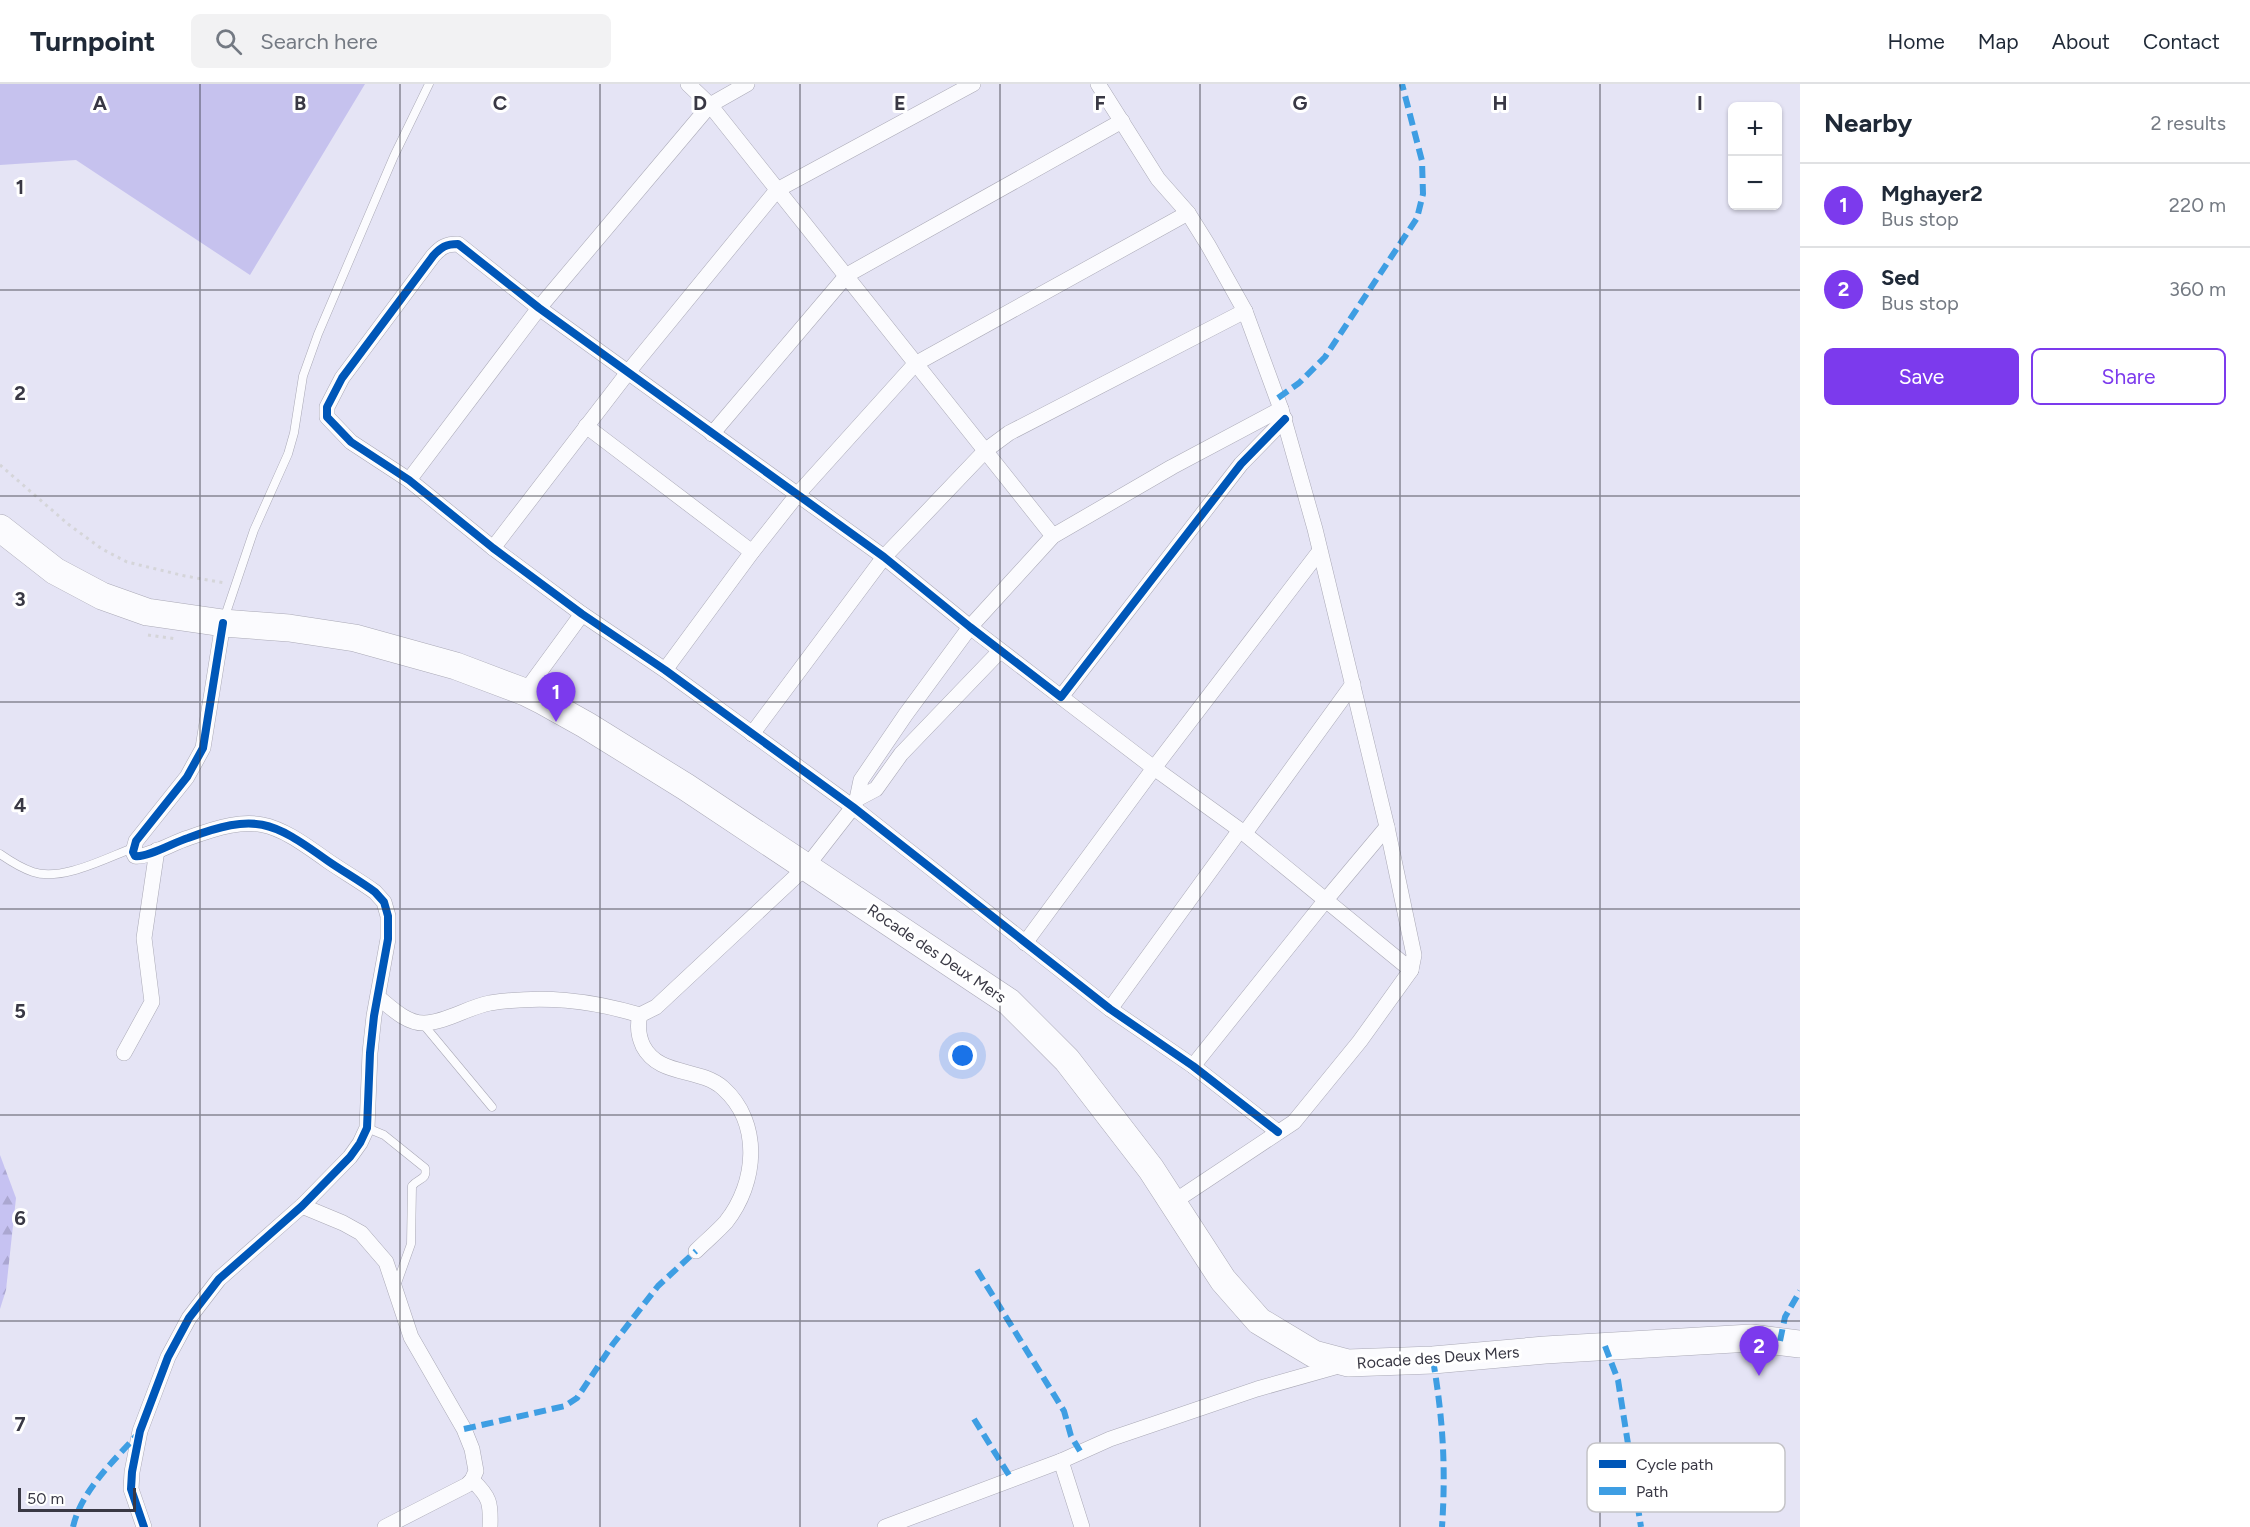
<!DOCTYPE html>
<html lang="en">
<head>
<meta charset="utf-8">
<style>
  :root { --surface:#fff; --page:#f2f2f3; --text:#1f2937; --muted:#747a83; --line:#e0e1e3; --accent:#7c3aed }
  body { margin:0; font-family:Figtree,sans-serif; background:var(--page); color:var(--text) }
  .controls { position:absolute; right:18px; top:18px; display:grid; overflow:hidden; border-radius:9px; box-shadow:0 2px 4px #0004 }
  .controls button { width:54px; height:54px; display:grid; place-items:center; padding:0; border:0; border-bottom:2px solid var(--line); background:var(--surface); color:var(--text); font:30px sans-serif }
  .scale { position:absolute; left:18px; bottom:15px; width:118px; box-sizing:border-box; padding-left:6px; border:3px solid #393844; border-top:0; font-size:16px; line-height:21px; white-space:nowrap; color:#393844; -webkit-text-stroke:4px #fff; paint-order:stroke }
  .you { position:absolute; left:963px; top:972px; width:21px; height:21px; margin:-15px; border:4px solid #fff; border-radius:50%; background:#1a73e8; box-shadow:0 0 0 9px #1a73e833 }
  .badge { display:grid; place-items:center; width:39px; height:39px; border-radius:50%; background:var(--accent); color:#fff; font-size:20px; font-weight:700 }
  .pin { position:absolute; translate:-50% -50px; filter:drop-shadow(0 2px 3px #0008) }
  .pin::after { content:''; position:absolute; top:32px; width:21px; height:18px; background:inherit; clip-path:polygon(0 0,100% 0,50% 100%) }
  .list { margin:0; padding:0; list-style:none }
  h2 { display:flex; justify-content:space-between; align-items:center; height:78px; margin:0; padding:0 24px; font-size:26px }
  h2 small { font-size:20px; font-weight:400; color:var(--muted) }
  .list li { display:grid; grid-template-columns:39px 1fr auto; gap:18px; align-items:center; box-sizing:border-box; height:84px; padding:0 24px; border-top:2px solid var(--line) }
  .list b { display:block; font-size:22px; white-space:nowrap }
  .list p { margin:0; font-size:20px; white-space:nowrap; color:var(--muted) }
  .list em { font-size:20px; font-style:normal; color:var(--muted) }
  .actions { display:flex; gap:12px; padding:18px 24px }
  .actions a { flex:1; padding:14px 0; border:2px solid var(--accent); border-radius:9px; text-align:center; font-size:21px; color:var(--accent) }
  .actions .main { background:var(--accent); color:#fff }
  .icon { flex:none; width:33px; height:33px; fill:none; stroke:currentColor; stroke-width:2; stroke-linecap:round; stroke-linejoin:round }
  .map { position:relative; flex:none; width:1800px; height:1443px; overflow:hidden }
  header { display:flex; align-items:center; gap:36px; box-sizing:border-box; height:84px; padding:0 30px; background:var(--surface); border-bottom:2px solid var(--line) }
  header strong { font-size:28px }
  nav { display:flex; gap:33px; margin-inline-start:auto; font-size:21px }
  .search { width:420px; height:54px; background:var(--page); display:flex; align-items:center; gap:15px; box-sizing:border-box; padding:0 21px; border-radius:9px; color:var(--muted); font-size:22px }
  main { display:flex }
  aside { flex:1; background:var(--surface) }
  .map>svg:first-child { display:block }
</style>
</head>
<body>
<header>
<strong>Turnpoint</strong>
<div class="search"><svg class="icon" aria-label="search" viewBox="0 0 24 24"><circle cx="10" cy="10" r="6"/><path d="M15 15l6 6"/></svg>Search here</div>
<nav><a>Home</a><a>Map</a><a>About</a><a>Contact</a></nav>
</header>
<main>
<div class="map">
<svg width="1800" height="1443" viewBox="0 0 1800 1443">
  <defs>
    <pattern id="forest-firs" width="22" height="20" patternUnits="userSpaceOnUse" patternTransform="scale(1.5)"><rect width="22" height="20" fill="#c6c2f2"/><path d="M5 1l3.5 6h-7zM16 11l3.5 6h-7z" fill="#aba7d1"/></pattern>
  </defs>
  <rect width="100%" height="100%" fill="#e5e4f5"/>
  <polygon fill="#c6c2ee" points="0,0 365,0 250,191 76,76 0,81"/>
  <polygon fill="url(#forest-firs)" points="0,1071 16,1114 6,1206 0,1225"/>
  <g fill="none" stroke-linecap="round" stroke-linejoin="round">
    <g stroke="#aaa9b6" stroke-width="9">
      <g id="lane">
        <polyline points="224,535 254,446 288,370 294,349 303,292 318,250 394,72 429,0"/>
        <path d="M0,770C10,777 21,784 33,788C61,798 106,774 133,764"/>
        <polyline points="423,940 492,1023"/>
        <path d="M367,1044L384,1051L425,1084C428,1096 418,1094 412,1102L411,1160L396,1202"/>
      </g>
    </g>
    <g stroke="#aaa9b6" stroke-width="16">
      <g id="street">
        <polyline points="688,0 710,21 1053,452"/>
        <polyline points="1098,0 1158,95 1188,129 1208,161 1245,227 1281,325"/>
        <polyline points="586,342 752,468"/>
        <polyline points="712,350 847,191 1122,37"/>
        <polyline points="409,396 539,224 710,21 747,0"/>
        <polyline points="493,464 629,287 777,106 973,0"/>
        <polyline points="665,586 752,468 797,411 915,280 1188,129"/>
        <polyline points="525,608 582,530"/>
        <polyline points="1061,613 1154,684 1240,746 1411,886"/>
        <polyline points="752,650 884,473 986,366 1009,349 1245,227"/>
        <polyline points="857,715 876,705 901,670 1000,567"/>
        <polyline points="1245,749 1353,600"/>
        <polyline points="1025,859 1154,684 1319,468"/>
        <path d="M378,913C390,923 407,940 425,939C447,938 468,923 490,919C543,911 590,916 640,931L656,923L807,782L853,723L857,715L861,696L906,630L970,543L1053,452L1172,383L1281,325L1315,445L1387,743L1414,871L1411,886L1360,957L1294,1038L1172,1119"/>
        <polyline points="1110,925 1240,746"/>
        <path d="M640,931C637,942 638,951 643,962C659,993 699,983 723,1004C762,1039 757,1099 726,1138C717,1148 706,1157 696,1167"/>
        <polyline points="124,969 152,918 144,854 157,766"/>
        <polyline points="1193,982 1325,817 1387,743"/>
        <path d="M1278,1048L1193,982L1110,925L853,723L665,586L582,530L493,464L409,396L351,358L327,333V323L342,294L433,172C441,163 446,160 458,160L539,224L884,473L970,543L1061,613L1241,380L1285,335"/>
        <polyline points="302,1122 343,1139 361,1149 386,1178 411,1253 464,1345 472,1365 476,1387 472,1396 467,1401 385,1443"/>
        <polyline points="1061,1377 1082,1443"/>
        <path d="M472,1396C490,1413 491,1419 490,1443"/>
        <path d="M144,1443L131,1405L132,1388L140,1347L168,1273L189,1234L219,1195L302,1122L350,1073L360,1059L367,1044L370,969L374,932L388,855V832L384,818L375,808C360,797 344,788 328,777C271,736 256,729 188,754C174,758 148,774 135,772L133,768L136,757L187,693L203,664L223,539"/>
        <polyline points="885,1443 1061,1377 1110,1355 1257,1305 1342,1281"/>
      </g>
    </g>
    <g stroke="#aaa9b6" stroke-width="28">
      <polyline id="highway" points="0,444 55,487 102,512 147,528 223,539 289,544 355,554 456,582 525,608 543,617 586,641 686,703 1009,918 1067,976 1104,1024 1151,1085 1223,1196 1259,1237 1314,1270 1348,1279 1433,1276 1545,1266 1751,1254 1800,1260"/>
    </g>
    <g stroke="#d5d5d9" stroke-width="3" stroke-dasharray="3 4.5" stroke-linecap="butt">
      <polyline points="0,381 68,440 102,465 127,478 185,492 225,499"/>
      <polyline points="148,551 177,555"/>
    </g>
    <use href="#lane" stroke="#fbfbfe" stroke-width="8"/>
    <use href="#street" stroke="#fbfbfe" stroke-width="15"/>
    <use href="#highway" stroke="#fbfbfe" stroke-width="27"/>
    <g stroke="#3e9ee3" stroke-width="6" stroke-dasharray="12 6" stroke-linecap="butt">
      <polyline points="1278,314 1299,299 1325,273 1417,134 1423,110 1422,77 1402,0"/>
      <polyline points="977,1186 1064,1327 1071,1352 1080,1367"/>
      <polyline points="1780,1257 1785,1233 1800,1207"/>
      <polyline points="1605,1262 1618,1296 1641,1443"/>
      <path d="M1433,1276C1443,1335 1446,1384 1442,1443"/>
      <polyline points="974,1335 1012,1396"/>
      <polyline points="464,1345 565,1322 577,1314 613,1260 658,1202 696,1167"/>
      <path d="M73,1443C81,1407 113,1378 136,1352"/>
    </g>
    <g stroke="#fff" stroke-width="11">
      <g id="cycleway">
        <path d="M1278,1048L1193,982L1110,925L853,723L665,586L582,530L493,464L409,396L351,358L327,333V323L342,294L433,172C441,163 446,160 458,160L539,224L884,473L970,543L1061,613L1241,380L1285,335"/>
        <path d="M144,1443L131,1405L132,1388L140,1347L168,1273L189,1234L219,1195L302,1122L350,1073L360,1059L367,1044L370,969L374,932L388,855V832L384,818L375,808C360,797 344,788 328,777C271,736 256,729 188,754C174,758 148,774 135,772L133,768L136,757L187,693L203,664L223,539"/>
      </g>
    </g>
    <use href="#cycleway" stroke="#0057b8" stroke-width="8"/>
  </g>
  <path fill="none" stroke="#393844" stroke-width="1.5" stroke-opacity="0.55" d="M200,0V1443M400,0V1443M600,0V1443M800,0V1443M1000,0V1443M1200,0V1443M1400,0V1443M1600,0V1443M0,206H1800M0,412H1800M0,618H1800M0,825H1800M0,1031H1800M0,1237H1800"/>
  <g text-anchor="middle" stroke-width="6" stroke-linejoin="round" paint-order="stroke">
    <g font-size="16" fill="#393844" stroke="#fff">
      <text transform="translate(937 869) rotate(34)" y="6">Rocade des Deux Mers</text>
      <text transform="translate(1438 1273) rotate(-4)" y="6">Rocade des Deux Mers</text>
    </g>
  </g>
  <rect x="1587" y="1359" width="198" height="69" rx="9" fill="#fff" stroke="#c4c3c7" stroke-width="1.5"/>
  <rect x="1599" y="1376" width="27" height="8" fill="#0057b8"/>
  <rect x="1599" y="1403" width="27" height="8" fill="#3e9ee3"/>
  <g font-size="16" fill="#393844">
    <text x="1636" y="1386">Cycle path</text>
    <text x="1636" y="1413">Path</text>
  </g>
  <g font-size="20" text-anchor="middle" font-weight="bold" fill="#393844" stroke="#fff" stroke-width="6" stroke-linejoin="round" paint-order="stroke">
    <text x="100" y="26">A</text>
    <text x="300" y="26">B</text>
    <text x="500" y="26">C</text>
    <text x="700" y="26">D</text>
    <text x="900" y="26">E</text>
    <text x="1100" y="26">F</text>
    <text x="1300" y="26">G</text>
    <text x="1500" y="26">H</text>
    <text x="1700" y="26">I</text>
    <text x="20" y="110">1</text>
    <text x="20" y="316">2</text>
    <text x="20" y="522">3</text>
    <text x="20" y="728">4</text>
    <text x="20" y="934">5</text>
    <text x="20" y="1141">6</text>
    <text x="20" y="1347">7</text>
  </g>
</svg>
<div class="controls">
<button>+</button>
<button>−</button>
</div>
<div class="scale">50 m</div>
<div class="you"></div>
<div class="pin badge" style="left:556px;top:638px">1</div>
<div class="pin badge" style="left:1759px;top:1292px">2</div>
</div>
<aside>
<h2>Nearby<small>2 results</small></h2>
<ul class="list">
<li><span class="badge">1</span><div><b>Mghayer2</b><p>Bus stop</p></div><em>220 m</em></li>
<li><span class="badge">2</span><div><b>Sed</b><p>Bus stop</p></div><em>360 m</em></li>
</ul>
<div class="actions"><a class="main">Save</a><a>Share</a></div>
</aside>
</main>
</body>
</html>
